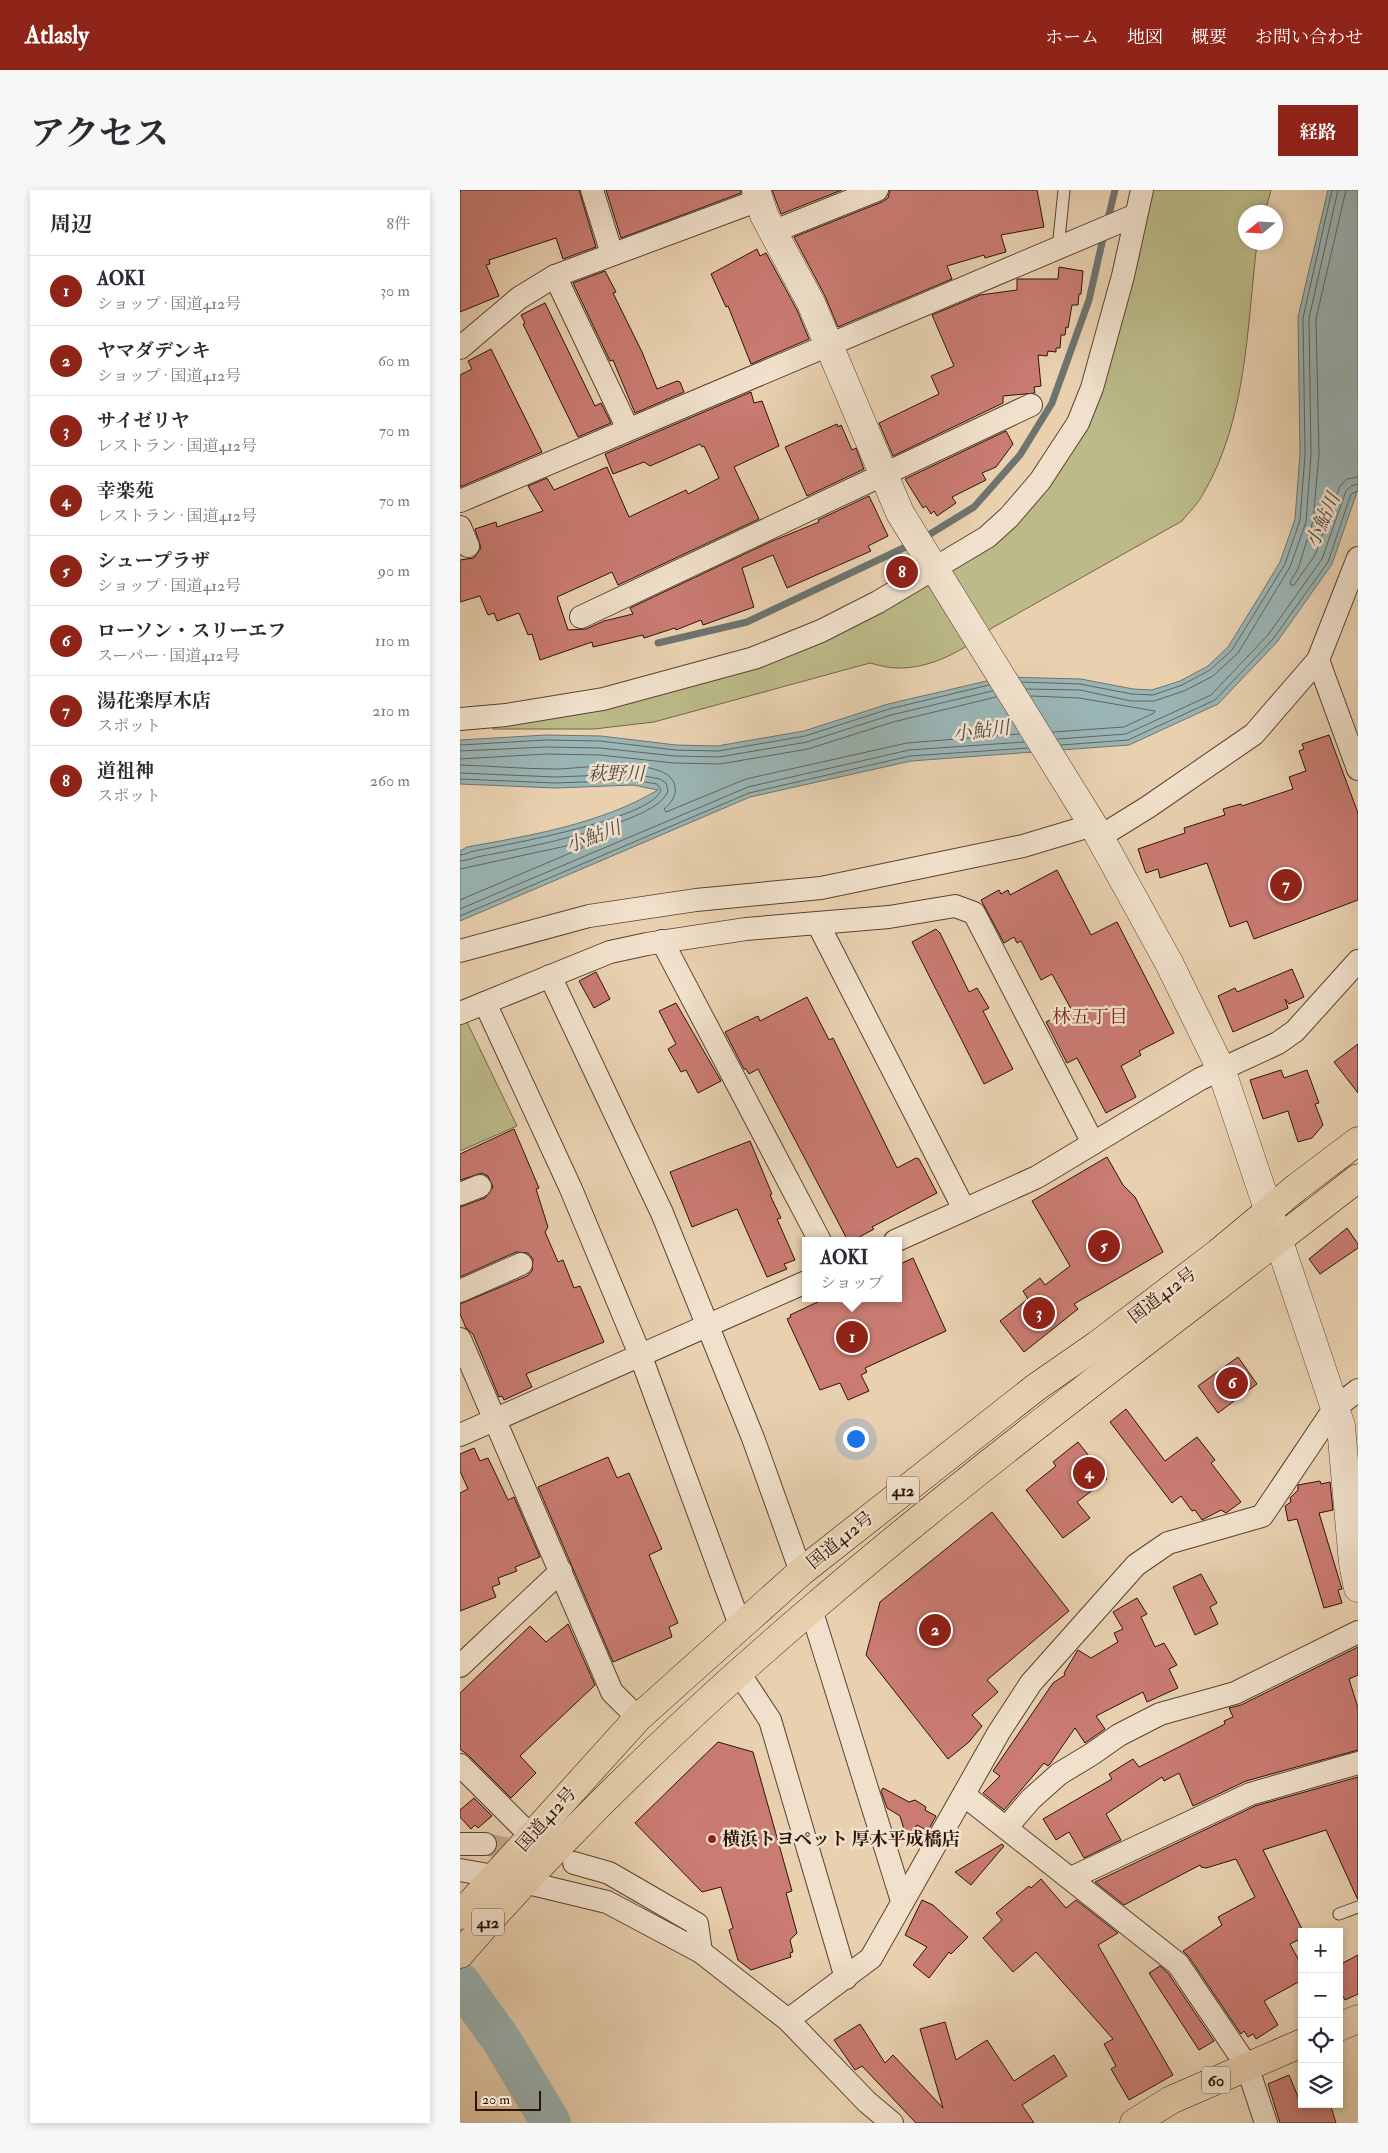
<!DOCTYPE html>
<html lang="ja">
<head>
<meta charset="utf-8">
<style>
  :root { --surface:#fff; --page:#f7f7f7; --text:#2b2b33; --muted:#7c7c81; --line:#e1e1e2; --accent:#8f2418 }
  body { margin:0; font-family:"IM FELL Double Pica","Noto Serif JP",serif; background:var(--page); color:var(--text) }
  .controls { position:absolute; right:15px; bottom:15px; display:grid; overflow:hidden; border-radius:0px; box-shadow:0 2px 8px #0003 }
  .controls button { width:45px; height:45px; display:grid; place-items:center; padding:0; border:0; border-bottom:1px solid var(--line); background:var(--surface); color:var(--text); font:25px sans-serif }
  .compass { position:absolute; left:778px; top:15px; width:45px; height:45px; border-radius:50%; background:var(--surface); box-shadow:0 2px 8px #0003; rotate:252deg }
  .scale { position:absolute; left:15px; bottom:12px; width:66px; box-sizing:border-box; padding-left:5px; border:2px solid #2c1308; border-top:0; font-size:14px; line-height:18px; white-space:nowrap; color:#2c1308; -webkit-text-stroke:4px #f1e1cc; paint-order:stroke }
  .you { position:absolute; left:395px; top:1248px; width:18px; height:18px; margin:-12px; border:4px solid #fff; border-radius:50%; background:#1a73e8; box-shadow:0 0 0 8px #1a73e833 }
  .badge { display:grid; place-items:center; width:32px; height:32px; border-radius:50%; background:var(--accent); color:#fff; font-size:16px; font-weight:700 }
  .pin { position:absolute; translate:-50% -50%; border:2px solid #fff; box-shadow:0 1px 5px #0006 }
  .popup { position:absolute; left:342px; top:1047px; width:100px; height:65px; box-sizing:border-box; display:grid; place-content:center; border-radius:0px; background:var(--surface); filter:drop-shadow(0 1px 4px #0005); font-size:16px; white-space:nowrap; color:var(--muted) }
  .popup b { font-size:19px; color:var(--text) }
  .popup::after { content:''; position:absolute; left:50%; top:100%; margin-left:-10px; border:10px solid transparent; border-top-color:var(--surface) }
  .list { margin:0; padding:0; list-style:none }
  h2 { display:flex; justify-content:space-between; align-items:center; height:65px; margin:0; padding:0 20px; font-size:21px }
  h2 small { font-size:16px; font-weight:400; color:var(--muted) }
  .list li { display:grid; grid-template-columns:32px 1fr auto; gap:15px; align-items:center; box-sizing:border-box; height:70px; padding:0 20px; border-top:1px solid var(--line) }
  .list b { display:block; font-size:19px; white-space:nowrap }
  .list p { margin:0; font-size:16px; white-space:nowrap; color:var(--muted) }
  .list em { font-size:16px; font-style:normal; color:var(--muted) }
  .icon { flex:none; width:28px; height:28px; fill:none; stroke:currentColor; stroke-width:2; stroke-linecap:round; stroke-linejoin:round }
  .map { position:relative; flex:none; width:898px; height:1933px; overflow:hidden; border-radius:0px }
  header { display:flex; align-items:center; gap:30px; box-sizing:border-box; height:70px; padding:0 25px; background:var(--accent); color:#fff }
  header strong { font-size:24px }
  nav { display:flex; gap:28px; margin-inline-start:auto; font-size:18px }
  .intro { display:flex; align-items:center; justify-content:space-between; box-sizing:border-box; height:120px; padding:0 30px }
  h1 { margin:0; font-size:35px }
  .button { padding:12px 22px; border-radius:0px; background:var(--accent); color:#fff; font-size:18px; font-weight:700 }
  main { display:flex; gap:30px; padding:0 30px }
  aside { flex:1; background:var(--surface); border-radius:0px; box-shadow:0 2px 8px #0003 }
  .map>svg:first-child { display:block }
</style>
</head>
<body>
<header>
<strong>Atlasly</strong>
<nav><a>ホーム</a><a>地図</a><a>概要</a><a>お問い合わせ</a></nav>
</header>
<div class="intro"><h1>アクセス</h1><a class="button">経路</a></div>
<main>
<aside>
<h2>周辺<small>8件</small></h2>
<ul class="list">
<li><span class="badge">1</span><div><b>AOKI</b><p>ショップ · 国道412号</p></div><em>30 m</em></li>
<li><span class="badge">2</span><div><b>ヤマダデンキ</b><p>ショップ · 国道412号</p></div><em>60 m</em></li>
<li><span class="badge">3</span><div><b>サイゼリヤ</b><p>レストラン · 国道412号</p></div><em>70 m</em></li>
<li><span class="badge">4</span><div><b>幸楽苑</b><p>レストラン · 国道412号</p></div><em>70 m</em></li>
<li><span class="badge">5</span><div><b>シュープラザ</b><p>ショップ · 国道412号</p></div><em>90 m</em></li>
<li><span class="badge">6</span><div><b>ローソン・スリーエフ</b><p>スーパー · 国道412号</p></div><em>110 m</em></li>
<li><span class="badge">7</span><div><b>湯花楽厚木店</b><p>スポット</p></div><em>210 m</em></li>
<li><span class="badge">8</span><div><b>道祖神</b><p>スポット</p></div><em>260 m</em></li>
</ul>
</aside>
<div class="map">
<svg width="898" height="1933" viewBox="0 0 898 1933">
  <rect width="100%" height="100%" fill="#e9d1b0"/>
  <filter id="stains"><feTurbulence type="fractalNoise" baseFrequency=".004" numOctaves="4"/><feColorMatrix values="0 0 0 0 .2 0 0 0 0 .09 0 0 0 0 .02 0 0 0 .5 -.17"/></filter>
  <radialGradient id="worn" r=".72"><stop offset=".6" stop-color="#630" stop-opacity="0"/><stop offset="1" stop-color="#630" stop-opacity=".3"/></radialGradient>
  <g fill="#bbba88" stroke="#746648">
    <path d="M689,0H811L805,22H786V52L797,53C787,136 787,230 743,304C738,314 729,322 722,331L532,438C506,459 472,479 437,478C428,478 418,475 410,473L194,532L134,539H33L29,535L213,499L465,393L618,245Z"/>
    <polygon points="6,830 57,936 0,961 0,833"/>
  </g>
  <path fill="#9ab5b5" stroke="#6e7470" d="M868,0H898V299L872,374L817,452L758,514L669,555L451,571L290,607L0,731V661L7,657C73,645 140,634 198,600L173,595L96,598L0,594V550L86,545L141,546L216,555L257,556L344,541L428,514L544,487L621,489L673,499L692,500L720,491L748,476L768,457L799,407L820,372L835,329L840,264L838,127Z"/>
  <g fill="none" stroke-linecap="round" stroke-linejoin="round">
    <g stroke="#63645e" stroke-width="1">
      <polyline points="886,0 856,129 859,265 853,331 838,379 830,392 831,395 834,395 855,365 880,296 887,289 898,287"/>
      <polyline points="562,492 620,494 672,504 693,505 722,495 750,480 772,460 825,374 840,330 845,265 843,128 872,0"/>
      <polyline points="566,499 620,500 671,511 694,511 724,501 753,486 778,463 830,377 846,332 851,265 849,128 878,0"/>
      <polyline points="571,506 619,508 695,521 694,523 664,537 593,542"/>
      <polyline points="598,549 666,544 751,505 808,445 862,369 886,301 891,296 898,294"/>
      <polyline points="0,555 86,550 140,551 215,560 258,561 345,546 429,519 529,495"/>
      <polyline points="601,555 668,550 755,510 813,449 868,372 891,304 898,301"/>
      <polyline points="0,561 86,557 140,558 215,566 259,567 347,552 431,525 532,501"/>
      <polyline points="0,569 86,564 140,565 214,573 260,574 348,559 433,532 536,507"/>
      <path d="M0,575C32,576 64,579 96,579C120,579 208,564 215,596C217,606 211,613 204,619L206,622L286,589L447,553L559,544"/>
      <path d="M0,583L95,587L174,584L200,589L206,593L208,600C202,633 54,660 22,666C15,667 7,671 0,671"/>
      <path d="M0,589L95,593L173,590L197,594L201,600C192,629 45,655 14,661C9,662 5,665 0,665"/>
      <polyline points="0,679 120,653 123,655 122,658 0,710"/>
      <polyline points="0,719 288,597 449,560 564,552"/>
      <polyline points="0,726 289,603 450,566 568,558"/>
    </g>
    <g stroke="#6e7470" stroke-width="7">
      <polyline points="647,33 655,0"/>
      <polyline points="462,349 514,317 560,265 592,213 629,110 644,44"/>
      <polyline points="198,453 287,432 452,354"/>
    </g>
    <polyline stroke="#9ab5b5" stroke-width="40" points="0,1792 42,1851 91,1933"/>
  </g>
  <g fill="#ca7b72" stroke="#2c1308">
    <polygon points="0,0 119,0 136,57 103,69 96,48 29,70 30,74 26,75 39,106 0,122"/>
    <polygon points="146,0 281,0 281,3 161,48"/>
    <polygon points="312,0 382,0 321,24"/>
    <polygon points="430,0 577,0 584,37 541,45 546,62 525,68 524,65 487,76 492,89 378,137 365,106 334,47 422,12 428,8"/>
    <polygon points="297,59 300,66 306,63 337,120 349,149 291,174 268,116 266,117 251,84"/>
    <polygon points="599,77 623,81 621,104 619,104 618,115 612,115 608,138 606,137 605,145 601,145 600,158 596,158 596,162 588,161 587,166 578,165 581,196 574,197 575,203 543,206 543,213 433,266 419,233 479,204 471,186 494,176 472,125 520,105 557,100 557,89 598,89"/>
    <polygon points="145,81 156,102 153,103 182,162 197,199 217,191 220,192 224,202 175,223 153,170 150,171 113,93"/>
    <polygon points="85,113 135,216 141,213 151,233 118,247 63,134 65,133 61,125"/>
    <polygon points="31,159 82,262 0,297 0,185 12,179 8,171"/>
    <polygon points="291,202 294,213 302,211 319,256 274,277 299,329 158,395 152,382 97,407 108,440 126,439 144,431 173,424 170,418 310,352 359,332 358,330 409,306 428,346 408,356 411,361 327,398 313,365 282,378 294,417 243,435 241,430 216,440 215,438 184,448 183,445 133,457 132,452 80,470 72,444 68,445 59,423 37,431 34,423 28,425 20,406 0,412 0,370 14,368 21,358 15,339 36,332 37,337 83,321 68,296 87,288 94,300 147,277 169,327 226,300 228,304 259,288 244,256 242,257 240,254 190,276 184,272 153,284 145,264"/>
    <polygon points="377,234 378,237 381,235 392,260 396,258 404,279 347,306 325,257"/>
    <polygon points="546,241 553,254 536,277 522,283 526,290 492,307 496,313 477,326 474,321 471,324 466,316 463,318 445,289"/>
    <polygon points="869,545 898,623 898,710 794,749 787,731 770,737 747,673 700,688 698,679 686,683 678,659 725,643 724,638 765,625 763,619 781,614 782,616 833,599 829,587 846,581 839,561 844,559 842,554"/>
    <polygon points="597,680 631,745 657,732 714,843 679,861 681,865 661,876 676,907 646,923 617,868 607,873 586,832 611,819 592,784 581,790 561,751 557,753 554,747 544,753 521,710 539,700 541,704 548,700 550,705"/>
    <polygon points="476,739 480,743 509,802 517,798 529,818 523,821 553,879 524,894 452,752"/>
    <polygon points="832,779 844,807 829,814 825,809 828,818 773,842 758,806 775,798 777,802"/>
    <polygon points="136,782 150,809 134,818 119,791"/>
    <polygon points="347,807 369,850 373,848 437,978 456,968 459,969 477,1003 412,1037 414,1039 392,1051 388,1051 298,879 289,884 286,879 284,879 265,842 298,826 300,831"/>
    <polygon points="216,813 261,891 238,903 226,880 221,882 208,859 216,854 199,821"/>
    <polygon points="898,854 898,903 874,872"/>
    <polygon points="821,880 824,888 847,880 859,913 855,914 863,935 852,948 838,952 828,921 803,929 790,890"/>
    <polygon points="54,939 79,998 76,999 88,1037 85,1042 98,1072 103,1070 114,1098 120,1096 144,1152 66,1184 72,1197 44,1210 42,1206 39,1207 13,1144 6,1138 0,1124 0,1114 67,1086 72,1081 73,1069 68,1063 56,1062 0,1087 0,1017 25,1008 33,997 28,986 22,983 0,990 0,964"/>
    <polygon points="290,951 312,1004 310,1005 321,1028 317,1029 335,1070 324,1074 327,1079 307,1087 277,1019 232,1037 210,982"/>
    <polygon points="647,967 663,995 675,1007 703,1062 614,1114 618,1119 564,1162 540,1131 568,1109 563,1101 580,1088 585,1095 610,1076 572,1011"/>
    <polygon points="887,1038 898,1054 898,1058 860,1084 849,1069"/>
    <polygon points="453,1068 486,1141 405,1178 407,1182 401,1185 409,1201 388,1210 380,1193 360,1200 327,1129 331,1127 330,1125 366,1108 438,1108 438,1075"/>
    <polygon points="778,1167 797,1194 758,1223 738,1196"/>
    <polygon points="666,1219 705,1271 737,1247 755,1270 751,1273 781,1312 766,1323 761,1320 742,1330 735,1320 732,1321 721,1306 712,1313 650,1232"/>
    <polygon points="618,1252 647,1289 617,1312 630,1328 603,1348 566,1300 596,1276 593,1272"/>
    <polygon points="14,1258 20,1271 28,1268 48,1310 54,1307 80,1367 55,1377 57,1381 38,1388 40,1394 32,1397 36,1407 0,1421 0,1303 8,1299 0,1281 0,1264"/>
    <polygon points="148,1267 157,1288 169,1283 202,1359 189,1365 218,1433 209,1437 212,1447 153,1472 78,1297"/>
    <polygon points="860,1291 861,1294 870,1292 873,1320 859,1323 882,1399 878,1400 882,1413 864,1418 837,1329 828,1331 825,1316 831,1312 830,1308 838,1300 838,1295"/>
    <polygon points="532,1322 609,1421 527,1490 538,1502 512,1525 522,1536 509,1552 488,1569 406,1465 420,1412"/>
    <polygon points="741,1384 757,1413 750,1417 758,1434 735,1445 713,1397"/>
    <polygon points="677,1408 687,1424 681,1427 695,1457 704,1453 717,1475 709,1479 718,1498 687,1512 683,1502 636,1526 645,1539 625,1553 615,1538 590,1574 588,1576 584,1573 544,1620 523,1603 540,1586 533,1581 593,1493 605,1485 604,1483 618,1460 631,1468 658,1452 654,1443 663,1439 653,1422"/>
    <polygon points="108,1434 135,1495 60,1566 76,1583 51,1608 9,1566 0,1559 0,1503 70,1436 86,1452"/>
    <polygon points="898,1457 898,1485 889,1489 898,1518 898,1560 786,1591 733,1616 719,1583 704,1591 702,1587 646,1624 661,1650 624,1668 609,1642 596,1650 583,1629 652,1589 649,1584 668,1572 673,1569 679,1577 765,1534 764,1531 773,1527 769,1518 781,1515"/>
    <polygon points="258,1552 293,1562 332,1701 326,1703 337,1743 330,1750 333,1762 330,1763 331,1767 291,1780 278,1770 269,1740 273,1738 261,1697 242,1702 175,1633"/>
    <polygon points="898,1587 898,1710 866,1640 803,1660 842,1739 842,1748 830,1754 842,1776 842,1790 804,1811 818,1835 796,1849 793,1844 788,1847 784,1841 781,1844 729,1767 723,1761 762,1735 758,1727 795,1707 776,1669 746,1678 741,1677 740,1675 664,1715 635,1692 795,1616"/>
    <polygon points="423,1598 449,1612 455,1610 466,1617 465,1620 476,1626 468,1641 457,1635 448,1653 440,1626 427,1618 421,1601"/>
    <polygon points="14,1608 32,1626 18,1638 15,1635 11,1639 0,1627 0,1620"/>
    <polygon points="542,1654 544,1656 511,1695 495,1682"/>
    <polygon points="581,1689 606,1718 616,1710 658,1743 638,1755 713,1885 669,1910 651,1879 656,1876 644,1854 653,1849 576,1762 553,1782 523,1748 542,1730 536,1723 569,1696 571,1698"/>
    <polygon points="462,1710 473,1715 508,1747 491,1764 489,1762 469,1788 453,1775 467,1757 445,1745"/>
    <polygon points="898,1765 898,1804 885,1810 879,1799 879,1775"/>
    <polygon points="700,1776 708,1783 754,1851 739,1860 689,1783"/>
    <polygon points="485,1832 496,1870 527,1850 554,1891 594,1865 607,1886 562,1915 574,1933 456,1933 402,1876 395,1880 374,1850 400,1834 425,1873 433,1865 483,1918 460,1839"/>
    <polygon points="829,1885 841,1914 870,1914 876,1933 820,1933 808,1894"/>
  </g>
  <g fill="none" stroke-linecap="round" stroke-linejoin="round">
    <polyline stroke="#c3ab8e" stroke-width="22" stroke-dasharray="22 11" stroke-linecap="butt" points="25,1654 72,1664"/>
    <g stroke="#5b4232" stroke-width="13">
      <g id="service">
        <polyline points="598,59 604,0"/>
        <polyline points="879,1724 898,1717"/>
      </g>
    </g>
    <g stroke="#5b4232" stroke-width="24">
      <g id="minor">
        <polyline points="132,0 152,64"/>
        <polyline points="312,42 417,0"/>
        <polyline points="95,86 168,239"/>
        <polyline points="0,158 59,108 95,86 299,10"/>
        <polyline points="0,311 676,25"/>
        <polyline points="0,337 8,356"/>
        <polyline points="121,427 571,215"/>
        <polyline points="858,470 898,579"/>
        <polyline points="0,529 46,525 143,509 294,468 361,441 418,412 527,347 549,327 580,291 618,233 632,198 663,86 682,0"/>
        <polyline points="638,648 688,617 794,544 858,470 898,368"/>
        <polyline points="358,734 504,1019"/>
        <polyline points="202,751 360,1051"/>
        <polyline points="0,761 129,726 236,710 361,698 563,656 633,635"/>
        <polyline points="90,786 202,1023 293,1248 341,1382"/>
        <polyline points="25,813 111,999 181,1167 280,1435"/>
        <polyline points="0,823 150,762 187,754 286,739 429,727 495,716 514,723 633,953"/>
        <polyline points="0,1004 20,996"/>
        <polyline points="435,1051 577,987 740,889 818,853 835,841 898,771"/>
        <polyline points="0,1101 61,1074"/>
        <polyline points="0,1149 152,1502 178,1528"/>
        <polyline points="0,1245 346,1092"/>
        <polyline points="351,1419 442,1711"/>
        <polyline points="0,1476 101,1381"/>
        <polyline points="279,1483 310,1530 386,1788"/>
        <polyline points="0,1575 71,1646"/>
        <polyline points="504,1605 718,1774 787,1876 806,1933"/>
        <polyline points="546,1638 571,1609 599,1584 632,1564 659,1545 700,1524 775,1503 898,1442"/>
        <polyline points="0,1654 25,1654"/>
        <polyline points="114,1673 149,1683 237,1734 241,1762"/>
        <polyline points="0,1680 34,1686"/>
        <polyline points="611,1688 790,1604 898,1573"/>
        <polyline points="64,1692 147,1712 241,1762 328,1830 407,1912 432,1933"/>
        <polyline points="328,1830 411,1768 539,1542 571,1493 676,1375 708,1353 802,1326 874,1219 898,1200"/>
      </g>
    </g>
    <g stroke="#5b4232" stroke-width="29">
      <polyline id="tertiary" points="296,0 304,25 351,113 440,323 633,635 709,773 761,879 881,1236 893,1373 898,1398"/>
    </g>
    <g stroke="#2c1308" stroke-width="29">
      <g id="primary">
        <polyline points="879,1837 898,1829"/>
        <polyline points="674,1933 711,1910 842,1853"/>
      </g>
    </g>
    <g stroke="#2c1308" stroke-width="29">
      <g id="trunk">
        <polyline points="0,1725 178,1528 341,1382 575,1198 637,1155 758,1063 837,997 898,951"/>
        <path d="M0,1764C108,1640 228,1524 354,1417C529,1267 716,1130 898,988"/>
      </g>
    </g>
    <use href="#service" stroke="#f1e1cc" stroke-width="11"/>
    <use href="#minor" stroke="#f1e1cc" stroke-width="22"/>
    <use href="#tertiary" stroke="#f1e1cc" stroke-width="28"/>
    <use href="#primary" stroke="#e9d1b0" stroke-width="28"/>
    <use href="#trunk" stroke="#e9d1b0" stroke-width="28"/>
  </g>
  <circle fill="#8f2418" stroke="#f1e1cc" stroke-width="2" cx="252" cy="1649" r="5"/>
  <g text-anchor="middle" stroke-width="5" stroke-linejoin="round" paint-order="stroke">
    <g fill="#f1e1cc" stroke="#675143" stroke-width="1">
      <rect x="427" y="1286.5" width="32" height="27" rx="4"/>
      <rect x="12" y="1718.5" width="32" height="27" rx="4"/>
      <rect x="742" y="1876.5" width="28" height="27" rx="4"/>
    </g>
    <g font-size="16" font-weight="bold" fill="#2c1308">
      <text x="443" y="1306">412</text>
      <text x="28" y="1738">412</text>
      <text x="756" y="1896">60</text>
    </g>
    <g font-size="18" fill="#2c1308" stroke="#f1e1cc">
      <text transform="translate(702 1105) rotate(-37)" y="6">国道412号</text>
      <text transform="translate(380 1350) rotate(-39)" y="6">国道412号</text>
      <text transform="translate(86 1629) rotate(-48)" y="6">国道412号</text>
    </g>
    <g font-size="18" font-weight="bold" fill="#2c1308" stroke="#f1e1cc" text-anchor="start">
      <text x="262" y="1655">横浜トヨペット 厚木平成橋店</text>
    </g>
    <g font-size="19" font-style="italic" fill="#524c45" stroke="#f1e1cc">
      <text transform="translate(862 330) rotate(-66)" y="7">小鮎川</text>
      <text transform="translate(521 540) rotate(-7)" y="7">小鮎川</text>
      <text x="156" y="590">萩野川</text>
      <text transform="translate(133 646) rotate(-20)" y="7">小鮎川</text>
    </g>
    <g font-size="19" fill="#7a1f14" stroke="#f1e1cc">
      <text x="630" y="833">林五丁目</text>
    </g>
  </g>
  <rect width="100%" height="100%" filter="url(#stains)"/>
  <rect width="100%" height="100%" fill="url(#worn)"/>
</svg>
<div class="controls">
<button>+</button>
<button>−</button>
<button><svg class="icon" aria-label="locate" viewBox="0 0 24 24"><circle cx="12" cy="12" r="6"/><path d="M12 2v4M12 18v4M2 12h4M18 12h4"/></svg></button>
<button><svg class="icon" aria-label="layers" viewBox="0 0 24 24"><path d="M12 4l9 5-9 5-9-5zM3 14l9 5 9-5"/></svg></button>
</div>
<svg class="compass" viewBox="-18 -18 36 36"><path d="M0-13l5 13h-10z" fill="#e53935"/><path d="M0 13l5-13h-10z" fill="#7c7c81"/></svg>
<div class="scale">20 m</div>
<div class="you"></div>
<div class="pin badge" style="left:392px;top:1147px">1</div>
<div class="popup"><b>AOKI</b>ショップ</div>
<div class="pin badge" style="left:475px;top:1440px">2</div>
<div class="pin badge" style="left:579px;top:1123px">3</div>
<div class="pin badge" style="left:629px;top:1283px">4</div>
<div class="pin badge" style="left:644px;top:1056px">5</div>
<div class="pin badge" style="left:772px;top:1193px">6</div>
<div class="pin badge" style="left:826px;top:695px">7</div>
<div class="pin badge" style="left:442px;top:382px">8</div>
</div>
</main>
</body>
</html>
